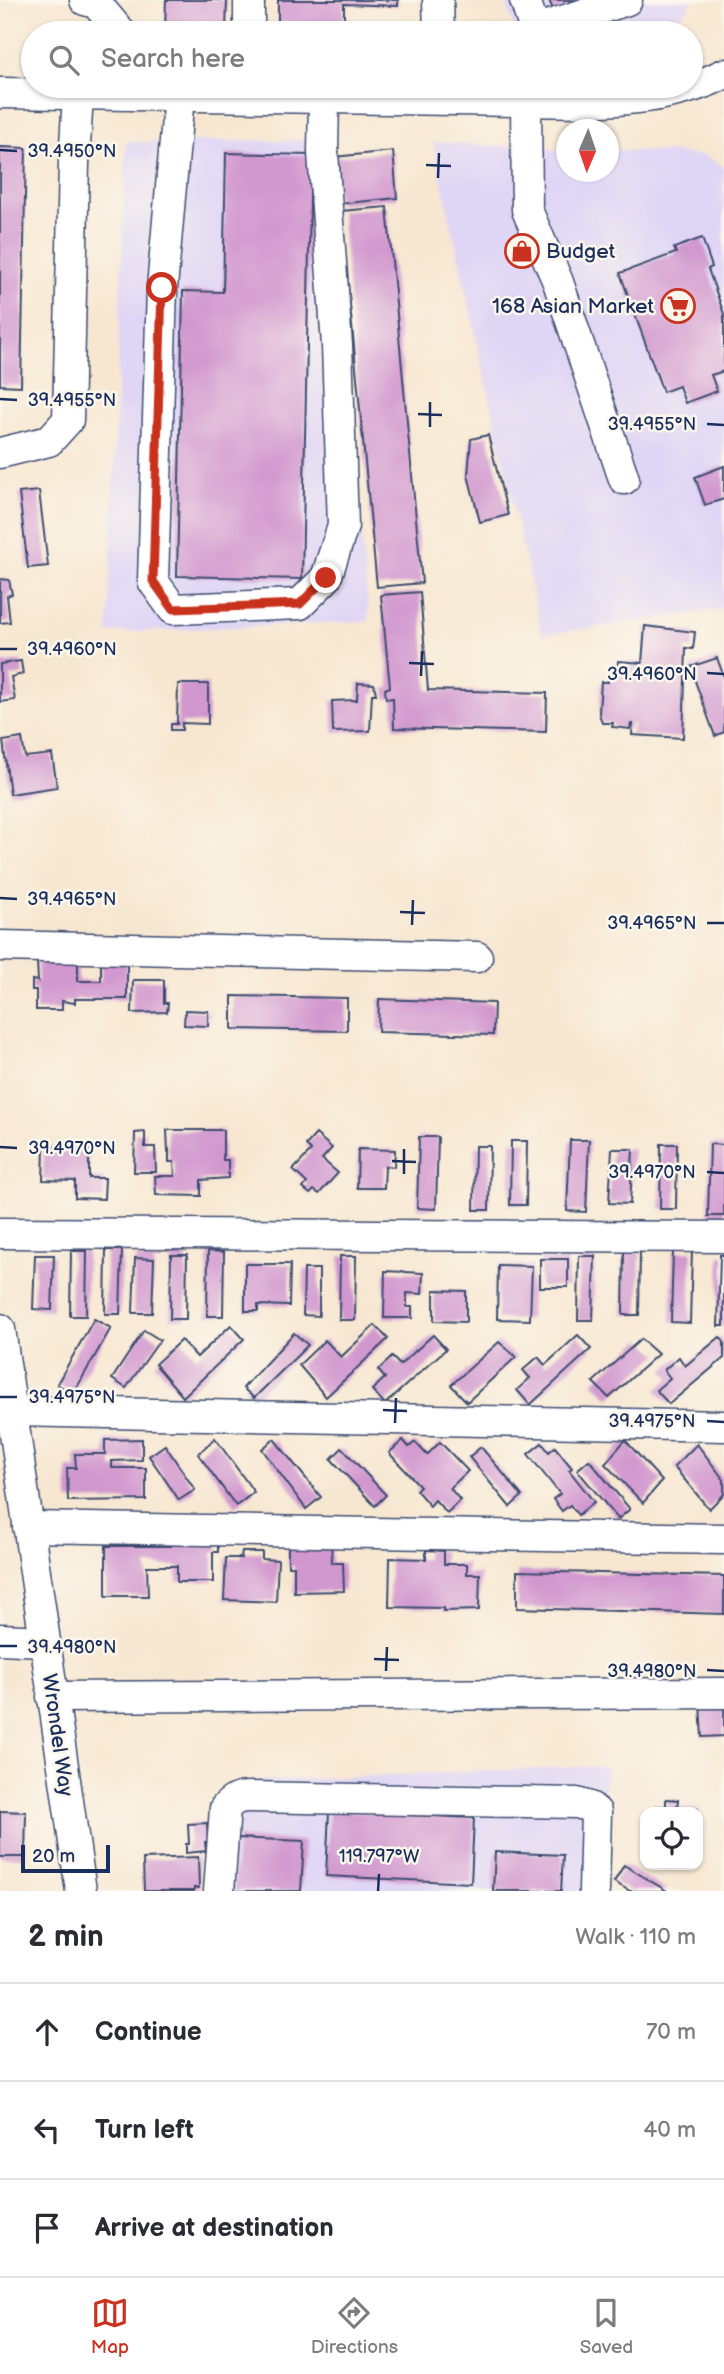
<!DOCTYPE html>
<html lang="en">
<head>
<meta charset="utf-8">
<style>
  :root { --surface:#fff; --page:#f7f7f7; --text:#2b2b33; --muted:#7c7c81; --line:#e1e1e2; --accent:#c8321e }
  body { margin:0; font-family:"Balsamiq Sans",sans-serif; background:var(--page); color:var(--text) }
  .controls { position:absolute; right:21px; bottom:21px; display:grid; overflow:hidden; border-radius:14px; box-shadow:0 2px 5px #0004 }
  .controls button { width:63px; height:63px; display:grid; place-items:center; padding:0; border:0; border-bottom:2px solid var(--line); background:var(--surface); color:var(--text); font:35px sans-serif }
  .compass { position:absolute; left:556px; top:119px; width:63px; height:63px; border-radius:50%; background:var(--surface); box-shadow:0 2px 5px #0004; rotate:182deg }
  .scale { position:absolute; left:21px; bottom:18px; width:89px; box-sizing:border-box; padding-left:7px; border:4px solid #1b2f5e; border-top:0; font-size:19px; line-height:24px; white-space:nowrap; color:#1b2f5e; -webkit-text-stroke:5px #fbf7ec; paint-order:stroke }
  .stop { position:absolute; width:21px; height:21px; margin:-16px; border:5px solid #c8321e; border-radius:50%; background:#fff }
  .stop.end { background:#c8321e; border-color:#fff; box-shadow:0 2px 7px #0008 }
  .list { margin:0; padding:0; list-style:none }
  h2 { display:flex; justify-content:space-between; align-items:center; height:91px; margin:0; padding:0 28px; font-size:30px }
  h2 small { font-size:23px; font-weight:400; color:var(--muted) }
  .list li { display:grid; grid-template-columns:46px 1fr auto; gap:21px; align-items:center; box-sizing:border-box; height:98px; padding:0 28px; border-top:2px solid var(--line) }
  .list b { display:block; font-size:26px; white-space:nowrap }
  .list em { font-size:23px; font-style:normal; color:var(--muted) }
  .icon { flex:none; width:38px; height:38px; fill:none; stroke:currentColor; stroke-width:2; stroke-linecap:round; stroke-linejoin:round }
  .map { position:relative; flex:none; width:724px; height:1891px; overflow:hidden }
  .search { position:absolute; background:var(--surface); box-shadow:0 2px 5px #0004; left:21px; right:21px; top:21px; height:77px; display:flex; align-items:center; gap:18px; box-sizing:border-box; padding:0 24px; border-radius:38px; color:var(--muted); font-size:26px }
  .sheet { height:385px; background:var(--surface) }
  nav { display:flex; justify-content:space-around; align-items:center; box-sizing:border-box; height:98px; border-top:2px solid var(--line); background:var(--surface); font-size:19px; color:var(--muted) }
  nav a { display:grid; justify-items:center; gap:4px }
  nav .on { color:var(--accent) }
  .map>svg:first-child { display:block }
</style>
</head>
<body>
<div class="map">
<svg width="724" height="1891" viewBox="0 0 724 1891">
  <rect width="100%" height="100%" fill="#fbf7ec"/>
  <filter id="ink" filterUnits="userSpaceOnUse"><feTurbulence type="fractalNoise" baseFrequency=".0143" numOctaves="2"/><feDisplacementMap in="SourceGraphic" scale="14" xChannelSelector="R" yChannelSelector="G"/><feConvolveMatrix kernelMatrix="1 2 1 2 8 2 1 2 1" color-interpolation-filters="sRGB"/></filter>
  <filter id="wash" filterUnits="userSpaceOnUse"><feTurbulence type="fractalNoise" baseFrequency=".00686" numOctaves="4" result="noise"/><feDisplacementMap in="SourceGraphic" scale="28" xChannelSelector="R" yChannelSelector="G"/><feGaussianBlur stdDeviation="1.57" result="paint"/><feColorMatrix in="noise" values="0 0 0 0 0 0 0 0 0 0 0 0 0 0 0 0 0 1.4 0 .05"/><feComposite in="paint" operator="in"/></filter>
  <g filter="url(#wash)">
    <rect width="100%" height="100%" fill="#f7e7d1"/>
    <g fill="#dfd5f5">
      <polygon points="505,0 691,0 688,8 663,33 516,33"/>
      <polygon points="328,140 369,621 108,633 126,142"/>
      <polygon points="433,142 566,150 566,172 608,172 609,150 666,152 706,156 724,167 724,609 542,635"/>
      <polygon points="606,1766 599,1891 223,1891 228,1782"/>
    </g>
    <g id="blocks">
      <g fill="#d197cf">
        <polygon points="166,0 227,0 226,32 165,30"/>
        <polygon points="278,0 398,0 398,6 344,4 344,26 278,22"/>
        <polygon points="549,0 586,0 554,12"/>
        <polygon points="0,147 26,148 21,386 0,385"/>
        <polygon points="393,151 397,198 338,204 334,157"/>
        <polygon points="226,153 311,155 302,579 177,576 183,291 223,292"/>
        <polygon points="387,207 422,583 377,587 341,211"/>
        <polygon points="702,238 712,267 708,269 724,314 724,371 711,375 717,391 685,403 679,386 663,392 620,273 676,253 674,248"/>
        <polygon points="488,435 508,515 480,522 468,475 471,439"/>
        <polygon points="724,466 724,499 705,505 695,477"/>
        <polygon points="39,491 48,566 28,568 19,493"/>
        <polygon points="0,579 9,580 12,594 7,596 10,622 0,623"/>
        <polygon points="420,592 428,690 547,693 546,732 394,728 393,698 386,699 385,689 390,687 381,595"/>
        <polygon points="645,626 695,632 693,649 686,648 683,738 632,735 633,724 631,724 630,729 612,727 613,723 602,723 599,713 601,682 608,682 608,672 617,673 618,661 642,663"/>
        <polygon points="717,658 724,677 724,732 715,736 690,667"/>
        <polygon points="21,661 23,674 11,677 15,700 0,702 0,664"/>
        <polygon points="358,683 374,684 376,694 372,694 370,731 333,732 332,701 357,700"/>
        <polygon points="178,684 208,684 208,724 182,723 182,730 171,730 171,724 177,724"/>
        <polygon points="22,738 25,757 52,754 57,787 10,794 3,741"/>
        <polygon points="101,960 127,960 127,999 75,999 75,1003 62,1001 62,1010 36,1010 36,990 32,990 32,980 38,981 37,962 78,962 78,981 101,981"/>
        <polygon points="133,980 164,980 164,1003 168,1003 167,1012 132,1013"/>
        <polygon points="232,996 347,998 347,1031 232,1029"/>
        <polygon points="379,999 494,1003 493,1035 378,1032"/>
        <polygon points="185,1010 208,1011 208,1026 184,1025"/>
        <polygon points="167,1130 223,1130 223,1160 228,1160 228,1178 201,1180 201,1196 156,1195 155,1176 175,1176 174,1162 169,1162 169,1150 168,1151"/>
        <polygon points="145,1132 145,1147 155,1147 156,1172 134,1172 135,1133"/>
        <polygon points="316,1134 332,1148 322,1159 338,1173 319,1194 314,1190 310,1194 303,1188 307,1183 293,1170 311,1151 306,1145"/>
        <polygon points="419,1137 438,1137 436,1209 417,1208"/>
        <polygon points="570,1140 589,1140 586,1212 567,1211"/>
        <polygon points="511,1141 527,1141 526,1205 510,1205"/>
        <polygon points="661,1144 677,1144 676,1209 660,1209"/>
        <polygon points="710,1144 724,1145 724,1216 708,1216"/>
        <polygon points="475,1146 490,1146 489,1210 474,1210"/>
        <polygon points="44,1147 89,1149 89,1178 105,1178 104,1199 75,1198 75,1181 43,1180"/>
        <polygon points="358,1149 395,1150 394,1167 385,1166 384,1188 357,1188"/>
        <polygon points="612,1149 633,1149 630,1204 609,1203"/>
        <polygon points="106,1250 122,1250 120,1314 105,1314"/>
        <polygon points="71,1251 87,1251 86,1316 70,1316"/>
        <polygon points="208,1251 224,1252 223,1316 207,1316"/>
        <polygon points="624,1251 640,1251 639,1315 623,1315"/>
        <polygon points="673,1251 692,1251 690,1323 671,1322"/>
        <polygon points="35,1255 54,1255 52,1310 33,1309"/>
        <polygon points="171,1255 187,1255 186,1319 170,1319"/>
        <polygon points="720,1255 724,1255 724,1326 718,1326"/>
        <polygon points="340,1256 356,1256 355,1320 339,1320"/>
        <polygon points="579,1256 595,1256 593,1320 578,1320"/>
        <polygon points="135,1258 154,1259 152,1313 133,1313"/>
        <rect x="540" y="1259" width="28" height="28"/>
        <polygon points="245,1264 290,1264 289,1306 258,1305 258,1311 245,1311"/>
        <polygon points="498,1265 532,1266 530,1320 497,1319"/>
        <polygon points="304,1269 319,1269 319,1316 303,1315"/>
        <polygon points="385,1271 423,1273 422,1294 407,1293 407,1307 412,1307 412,1318 384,1318"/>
        <polygon points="434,1290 466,1291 466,1322 434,1321"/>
        <polygon points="94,1319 111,1328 73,1394 57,1384"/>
        <polygon points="231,1325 244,1339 183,1397 155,1364 181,1340 197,1357"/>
        <polygon points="375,1325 388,1339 326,1397 299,1365 325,1340 341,1357"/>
        <polygon points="144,1330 160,1340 126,1388 112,1379"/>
        <polygon points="294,1333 308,1345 254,1398 243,1388"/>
        <polygon points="433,1335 446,1349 385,1404 372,1390 385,1378 378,1370 392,1357 400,1365"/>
        <polygon points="578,1335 591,1349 530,1405 517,1390 530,1378 523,1370 538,1357 545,1365"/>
        <polygon points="720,1337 724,1342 724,1358 669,1404 656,1390 670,1378 664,1370 679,1357 685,1366"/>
        <polygon points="641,1339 658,1354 609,1398 593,1382"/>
        <polygon points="499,1342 516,1357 467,1402 451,1385"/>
        <polygon points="215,1438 254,1492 236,1506 198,1454"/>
        <polygon points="142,1439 142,1460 112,1461 112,1468 146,1468 146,1500 68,1501 67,1468 76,1468 75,1454 105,1454 105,1440"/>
        <polygon points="274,1439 321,1497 306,1509 262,1449"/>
        <polygon points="403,1440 409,1447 415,1442 427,1455 440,1442 468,1471 450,1488 460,1500 447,1513 435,1500 430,1506 416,1490 420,1486 389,1453"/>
        <polygon points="625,1440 662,1481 643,1503 605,1464"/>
        <polygon points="542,1443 549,1452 555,1447 572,1468 569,1470 594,1502 578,1515 570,1505 562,1511 553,1499 560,1494 528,1454"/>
        <polygon points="697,1444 724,1480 724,1494 709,1509 674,1467"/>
        <polygon points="165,1445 195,1490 179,1500 149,1456"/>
        <polygon points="481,1447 522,1496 510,1507 469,1457"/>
        <polygon points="342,1448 386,1495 375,1506 331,1459"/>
        <polygon points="589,1460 630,1509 618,1519 577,1470"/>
        <polygon points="171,1535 218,1541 218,1552 213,1552 213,1582 177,1582 177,1566 147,1566 148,1596 106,1596 106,1546 171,1546"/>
        <polygon points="294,1541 331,1541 332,1563 343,1563 344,1591 294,1592 294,1566 288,1566 288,1547 294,1547"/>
        <polygon points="426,1550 444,1551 444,1564 467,1564 467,1574 480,1574 479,1610 443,1611 443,1608 389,1607 390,1558 426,1559"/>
        <polygon points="242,1552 262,1552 262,1559 278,1560 276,1602 224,1600 226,1558 241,1558"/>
        <polygon points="517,1571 724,1576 724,1614 517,1608"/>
        <polygon points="724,1703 724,1736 702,1737 700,1704"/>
        <polygon points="666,1799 678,1800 677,1808 698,1809 698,1812 656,1812 656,1806 666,1807"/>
        <polygon points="0,1811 26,1812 25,1857 0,1857"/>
        <polygon points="329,1811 474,1818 471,1883 326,1876"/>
        <polygon points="207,1823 208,1842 205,1842 206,1851 186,1853 186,1844 189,1844 188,1824"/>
        <polygon points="237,1838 304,1841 301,1891 234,1891"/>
        <polygon points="495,1852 563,1855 561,1891 493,1891"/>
        <polygon points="198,1857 199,1888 194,1888 194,1891 144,1891 143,1859"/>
        <polygon points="624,1865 667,1891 630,1891 614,1882"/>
      </g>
    </g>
  </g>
  <g filter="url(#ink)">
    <use href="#blocks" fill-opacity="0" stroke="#3c4b6f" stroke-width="2"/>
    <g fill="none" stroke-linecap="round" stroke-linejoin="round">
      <g stroke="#3c4b6f" stroke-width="33">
        <g id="minor">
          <polyline points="85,0 96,3 121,33"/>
          <polyline points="249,0 249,33"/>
          <polyline points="438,0 439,33"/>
          <polyline points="525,0 535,30 627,0"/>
          <path d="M0,93L588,102C635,99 681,96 724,74"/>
          <polyline points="179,96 162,288 153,581 173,609 300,604 326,578 343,526 337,345 323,153 324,98"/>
          <polyline points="526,101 527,210 558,282 624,479"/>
          <polyline points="0,453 49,441 68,420 74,163 78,94"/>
          <polyline points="0,946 477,957"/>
          <polyline points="0,1233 724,1237"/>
          <polyline points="0,1329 81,1891"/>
          <polyline points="12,1411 724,1426"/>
          <polyline points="28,1527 724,1539"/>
          <polyline points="0,1639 44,1641"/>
          <polyline points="52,1697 724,1693"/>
          <path d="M219,1891L225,1808C233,1799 239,1797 250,1797L577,1803L590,1807L596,1812L594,1891"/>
        </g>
      </g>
      <use href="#minor" stroke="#fff" stroke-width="30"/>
    </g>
  </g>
  <g fill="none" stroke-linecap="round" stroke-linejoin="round" filter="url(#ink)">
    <polyline stroke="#c8321e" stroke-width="9" points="162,288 153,581 173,609 300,604 326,578"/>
  </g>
  <path fill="none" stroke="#1b2f5e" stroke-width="2.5" d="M0,150L17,151M426,165L451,166M438,178L439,153M0,399L17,400M418,414L442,415M707,424L724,425M430,427V402M0,649H17M409,663L434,664M707,673L724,674M421,676L422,651M0,898L17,899M400,912L425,913M707,923H724M412,925L413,900M0,1147L17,1148M392,1161L416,1162M707,1172L724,1173M404,1174V1149M0,1397H17M383,1410L407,1411M707,1421L724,1422M395,1423L396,1398M0,1646H17M374,1659L399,1660M707,1670L724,1671M386,1671L387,1647M378,1891L379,1874"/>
  <defs>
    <g id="shop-ring" transform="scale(1.75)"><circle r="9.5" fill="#fbf7ec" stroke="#c8321e" stroke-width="1.5"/><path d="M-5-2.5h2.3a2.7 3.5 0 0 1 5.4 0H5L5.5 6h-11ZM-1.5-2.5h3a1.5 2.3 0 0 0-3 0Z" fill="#c8321e"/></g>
    <g id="supermarket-ring" transform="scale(1.75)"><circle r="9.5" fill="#fbf7ec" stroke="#c8321e" stroke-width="1.5"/><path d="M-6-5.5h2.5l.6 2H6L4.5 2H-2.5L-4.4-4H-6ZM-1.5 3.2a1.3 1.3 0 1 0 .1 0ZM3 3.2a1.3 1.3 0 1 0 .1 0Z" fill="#c8321e"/></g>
  </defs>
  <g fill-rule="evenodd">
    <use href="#shop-ring" x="522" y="251"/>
    <use href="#supermarket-ring" x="678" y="306"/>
  </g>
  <g text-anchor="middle" stroke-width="5" stroke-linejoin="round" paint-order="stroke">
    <g font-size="21" fill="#1b2f5e" stroke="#fbf7ec" text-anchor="start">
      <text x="546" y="258">Budget</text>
      <text x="654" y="313" text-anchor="end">168 Asian Market</text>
    </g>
    <g font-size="21" fill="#1b2f5e" stroke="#fbf7ec">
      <text transform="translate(58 1735) rotate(82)" y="7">Wrondel Way</text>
    </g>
  </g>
  <g font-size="18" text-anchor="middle" fill="#1b2f5e" stroke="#fbf7ec" stroke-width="5" stroke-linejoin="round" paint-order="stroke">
    <text x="72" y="157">39.4950°N</text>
    <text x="72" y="406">39.4955°N</text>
    <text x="652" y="430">39.4955°N</text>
    <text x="72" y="655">39.4960°N</text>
    <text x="652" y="680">39.4960°N</text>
    <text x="72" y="905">39.4965°N</text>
    <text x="652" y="929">39.4965°N</text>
    <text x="72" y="1154">39.4970°N</text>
    <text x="652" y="1178">39.4970°N</text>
    <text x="72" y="1403">39.4975°N</text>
    <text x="652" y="1427">39.4975°N</text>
    <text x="72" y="1653">39.4980°N</text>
    <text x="652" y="1677">39.4980°N</text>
    <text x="379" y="1862">119.797°W</text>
  </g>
</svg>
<div class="controls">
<button><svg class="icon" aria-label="locate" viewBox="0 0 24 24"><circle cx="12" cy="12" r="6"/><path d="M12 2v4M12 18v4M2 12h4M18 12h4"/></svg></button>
</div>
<svg class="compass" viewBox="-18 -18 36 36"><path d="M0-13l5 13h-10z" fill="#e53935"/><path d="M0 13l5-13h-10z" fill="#7c7c81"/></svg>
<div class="scale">20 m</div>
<div class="stop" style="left:162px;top:288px"></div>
<div class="stop end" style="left:326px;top:578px"></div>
<div class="search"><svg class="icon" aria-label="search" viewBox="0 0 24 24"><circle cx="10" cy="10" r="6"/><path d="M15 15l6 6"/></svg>Search here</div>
</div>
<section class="sheet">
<h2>2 min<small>Walk · 110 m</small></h2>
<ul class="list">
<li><svg class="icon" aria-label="ahead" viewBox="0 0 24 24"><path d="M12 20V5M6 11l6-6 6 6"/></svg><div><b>Continue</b></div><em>70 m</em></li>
<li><svg class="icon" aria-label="left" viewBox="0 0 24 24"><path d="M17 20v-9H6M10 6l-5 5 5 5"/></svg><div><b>Turn left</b></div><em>40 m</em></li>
<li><svg class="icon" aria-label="arrive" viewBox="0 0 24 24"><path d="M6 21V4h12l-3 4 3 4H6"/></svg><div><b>Arrive at destination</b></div></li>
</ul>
</section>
<nav>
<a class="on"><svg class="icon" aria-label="map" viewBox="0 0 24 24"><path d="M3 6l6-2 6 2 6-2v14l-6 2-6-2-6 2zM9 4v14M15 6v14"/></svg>Map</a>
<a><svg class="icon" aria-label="directions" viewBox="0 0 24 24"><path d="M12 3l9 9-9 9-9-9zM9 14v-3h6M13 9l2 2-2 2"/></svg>Directions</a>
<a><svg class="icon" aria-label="saved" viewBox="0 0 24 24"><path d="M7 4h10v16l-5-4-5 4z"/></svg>Saved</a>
</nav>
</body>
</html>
